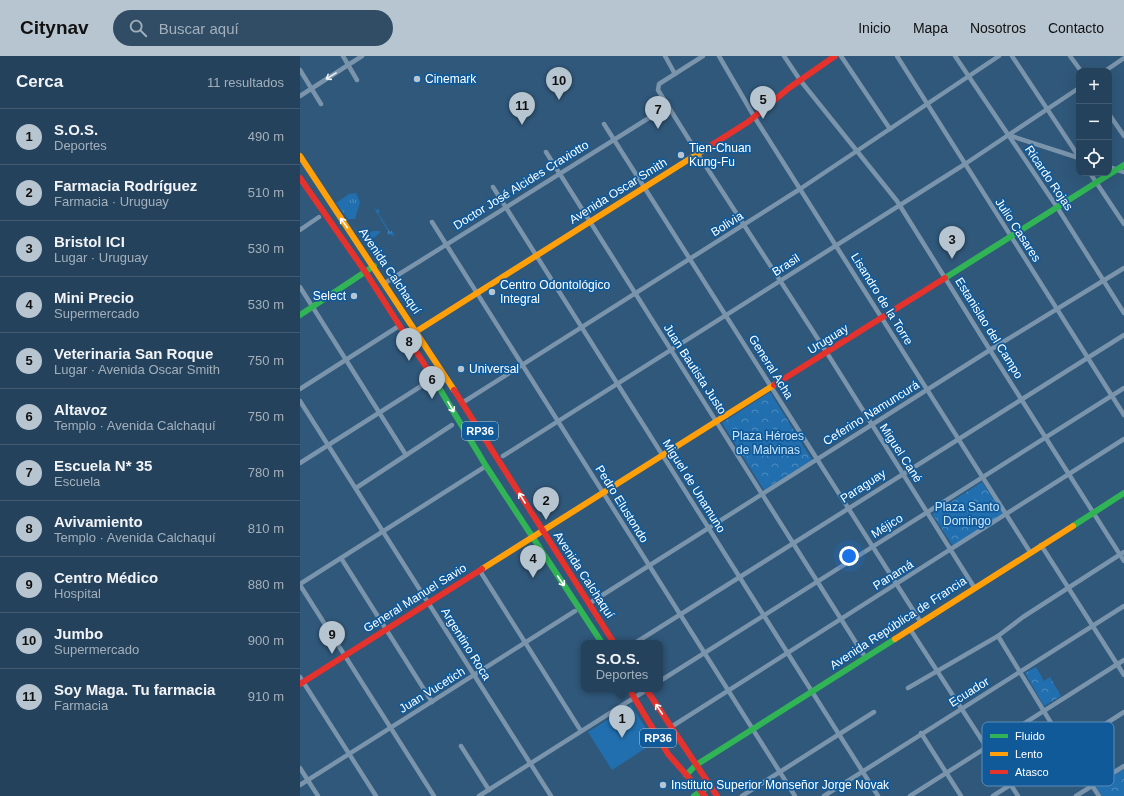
<!DOCTYPE html>
<html lang="es">
<head>
<meta charset="utf-8">
<style>
  :root { --surface:#24425c; --page:#304d65; --text:#f1f3f6; --muted:#a3b0bb; --line:#415b72; --accent:#b7c5d0 }
  body { margin:0; font-family:Arial,sans-serif; background:var(--page); color:var(--text) }
  .controls { position:absolute; right:12px; top:12px; display:grid; overflow:hidden; border-radius:8px; box-shadow:0 4px 16px #0002 }
  .controls button { width:36px; height:36px; display:grid; place-items:center; padding:0; border:0; border-bottom:1px solid var(--line); background:var(--surface); color:var(--text); font:20px sans-serif }
  .you { position:absolute; left:549px; top:500px; width:14px; height:14px; margin:-10px; border:3px solid #fff; border-radius:50%; background:#1a73e8; box-shadow:0 0 0 6px #1a73e833 }
  .badge { display:grid; place-items:center; width:26px; height:26px; border-radius:50%; background:var(--accent); color:#111; font-size:13px; font-weight:700 }
  .pin { position:absolute; translate:-50% -33px; filter:drop-shadow(0 1px 2px #0008) }
  .pin::after { content:''; position:absolute; top:21px; width:14px; height:12px; background:inherit; clip-path:polygon(0 0,100% 0,50% 100%) }
  .popup { position:absolute; left:281px; top:584px; width:82px; height:52px; box-sizing:border-box; display:grid; place-content:center; border-radius:8px; background:var(--surface); filter:drop-shadow(0 1px 3px #0005); font-size:13px; white-space:nowrap; color:var(--muted) }
  .popup b { font-size:15px; color:var(--text) }
  .popup::after { content:''; position:absolute; left:50%; top:100%; margin-left:-8px; border:8px solid transparent; border-top-color:var(--surface) }
  .list { margin:0; padding:0; list-style:none }
  h2 { display:flex; justify-content:space-between; align-items:center; height:52px; margin:0; padding:0 16px; font-size:17px }
  h2 small { font-size:13px; font-weight:400; color:var(--muted) }
  .list li { display:grid; grid-template-columns:26px 1fr auto; gap:12px; align-items:center; box-sizing:border-box; height:56px; padding:0 16px; border-top:1px solid var(--line) }
  .list b { display:block; font-size:15px; white-space:nowrap }
  .list p { margin:0; font-size:13px; white-space:nowrap; color:var(--muted) }
  .list em { font-size:13px; font-style:normal; color:var(--muted) }
  .icon { flex:none; width:22px; height:22px; fill:none; stroke:currentColor; stroke-width:2; stroke-linecap:round; stroke-linejoin:round }
  .map { position:relative; flex:none; width:824px; height:740px; overflow:hidden }
  header { display:flex; align-items:center; gap:24px; box-sizing:border-box; height:56px; padding:0 20px; background:var(--accent); color:#111 }
  header strong { font-size:19px }
  nav { display:flex; gap:22px; margin-inline-start:auto; font-size:14px }
  .search { width:280px; height:36px; background:var(--page); display:flex; align-items:center; gap:10px; box-sizing:border-box; padding:0 14px; border-radius:22px; color:var(--muted); font-size:15px }
  main { display:flex }
  aside { flex:1; background:var(--surface) }
  .map>svg:first-child { display:block }
</style>
</head>
<body>
<header>
<strong>Citynav</strong>
<div class="search"><svg class="icon" aria-label="search" viewBox="0 0 24 24"><circle cx="10" cy="10" r="6"/><path d="M15 15l6 6"/></svg>Buscar aquí</div>
<nav><a>Inicio</a><a>Mapa</a><a>Nosotros</a><a>Contacto</a></nav>
</header>
<main>
<aside>
<h2>Cerca<small>11 resultados</small></h2>
<ul class="list">
<li><span class="badge">1</span><div><b>S.O.S.</b><p>Deportes</p></div><em>490 m</em></li>
<li><span class="badge">2</span><div><b>Farmacia Rodríguez</b><p>Farmacia · Uruguay</p></div><em>510 m</em></li>
<li><span class="badge">3</span><div><b>Bristol ICI</b><p>Lugar · Uruguay</p></div><em>530 m</em></li>
<li><span class="badge">4</span><div><b>Mini Precio</b><p>Supermercado</p></div><em>530 m</em></li>
<li><span class="badge">5</span><div><b>Veterinaria San Roque</b><p>Lugar · Avenida Oscar Smith</p></div><em>750 m</em></li>
<li><span class="badge">6</span><div><b>Altavoz</b><p>Templo · Avenida Calchaquí</p></div><em>750 m</em></li>
<li><span class="badge">7</span><div><b>Escuela N* 35</b><p>Escuela</p></div><em>780 m</em></li>
<li><span class="badge">8</span><div><b>Avivamiento</b><p>Templo · Avenida Calchaquí</p></div><em>810 m</em></li>
<li><span class="badge">9</span><div><b>Centro Médico</b><p>Hospital</p></div><em>880 m</em></li>
<li><span class="badge">10</span><div><b>Jumbo</b><p>Supermercado</p></div><em>900 m</em></li>
<li><span class="badge">11</span><div><b>Soy Maga. Tu farmacia</b><p>Farmacia</p></div><em>910 m</em></li>
</ul>
</aside>
<div class="map">
<svg width="824" height="740" viewBox="0 0 824 740">
  <defs>
    <pattern id="grass-tufts" width="24" height="20" patternUnits="userSpaceOnUse"><rect width="24" height="20" fill="#216faf"/><path d="M3 7l-1-3M5 7V3M7 7l1-3M15 17l-1-3M17 17v-4M19 17l1-3" fill="none" stroke="#4d8cbf"/></pattern>
    <pattern id="forest-crowns" width="20" height="18" patternUnits="userSpaceOnUse"><rect width="20" height="18" fill="#216faf"/><path d="M2 6a3 3 0 1 1 6 0M12 15a3 3 0 1 1 6 0" fill="none" stroke="#4d8cbf"/></pattern>
  </defs>
  <rect width="100%" height="100%" fill="#30587a"/>
  <g fill="url(#grass-tufts)">
    <polygon points="56,137 60,146 55,163 48,163 36,147 49,138"/>
    <polygon points="71,147 76,154 78,153 80,156 78,157 90,176 92,175 95,180 87,178 88,175"/>
    <polygon points="73,175 80,175 79,178 66,187 66,180"/>
  </g>
  <g fill="url(#forest-crowns)">
    <polygon points="470,336 512,404 464,434 422,367"/>
    <polygon points="682,426 703,458 653,490 632,458"/>
    <polygon points="736,611 744,625 750,621 761,640 744,650 725,617"/>
    <polygon points="824,713 824,740 802,740 796,731"/>
  </g>
  <polygon fill="#216faf" points="331,649 355,686 312,714 288,676"/>
  <g fill="none" stroke-linecap="round" stroke-linejoin="round">
    <g stroke="#7a94ac" stroke-width="4.5">
      <polyline points="43,0 57,24"/>
      <polyline points="365,0 375,18"/>
      <polyline points="403,0 359,28 358,34 398,98 527,297 674,531"/>
      <polyline points="419,0 455,62 730,496"/>
      <polyline points="484,0 500,24 597,145 690,294 824,505"/>
      <polyline points="541,0 590,73"/>
      <polyline points="597,0 824,359"/>
      <polyline points="655,0 757,151 824,257"/>
      <polyline points="712,0 779,101"/>
      <polyline points="770,0 781,15"/>
      <polyline points="0,14 21,48"/>
      <polyline points="805,15 824,2"/>
      <polyline points="0,40 62,0"/>
      <polyline points="809,58 824,80"/>
      <polyline points="304,68 620,565"/>
      <polyline points="708,79 779,102"/>
      <polyline points="246,96 565,601"/>
      <polyline points="809,111 824,116"/>
      <polyline points="790,117 824,168"/>
      <polyline points="193,131 578,740"/>
      <polyline points="132,166 495,740"/>
      <polyline points="0,174 19,161"/>
      <polyline points="85,227 368,50"/>
      <polyline points="0,231 106,399"/>
      <polyline points="0,333 99,270"/>
      <polyline points="0,345 251,740"/>
      <polyline points="162,347 500,133 699,0"/>
      <polyline points="203,400 665,108 779,32"/>
      <polyline points="0,407 126,327"/>
      <polyline points="56,432 152,369"/>
      <polyline points="741,489 824,619"/>
      <polyline points="41,502 132,646"/>
      <polyline points="180,515 281,675"/>
      <polyline points="0,528 186,410"/>
      <polyline points="0,529 134,740"/>
      <polyline points="290,547 690,294 824,212"/>
      <polyline points="610,573 718,740"/>
      <polyline points="698,580 767,693 799,740"/>
      <polyline points="335,587 824,279"/>
      <polyline points="0,621 76,740"/>
      <polyline points="360,625 824,332"/>
      <polyline points="608,632 698,580 723,561 824,496"/>
      <polyline points="371,671 824,383"/>
      <polyline points="621,677 661,740"/>
      <polyline points="161,690 189,734"/>
      <polyline points="0,712 18,740"/>
      <polyline points="0,729 275,555"/>
      <polyline points="179,740 348,633"/>
      <polyline points="442,740 574,656"/>
      <polyline points="524,740 824,550"/>
      <polyline points="610,740 824,604"/>
      <polyline points="693,740 824,656"/>
      <polyline points="776,740 824,710"/>
    </g>
    <g stroke="#30b455" stroke-width="6">
      <polyline points="645,222 824,109"/>
      <polyline points="0,259 74,210"/>
      <polyline points="135,325 186,410 302,587"/>
      <polyline points="773,470 824,437"/>
      <polyline points="386,719 396,709 595,583"/>
      <polyline points="394,740 409,730"/>
    </g>
    <g stroke="#ff9f0a" stroke-width="6">
      <polyline points="0,100 154,334"/>
      <polyline points="117,275 410,90"/>
      <polyline points="182,513 474,329"/>
      <polyline points="595,583 773,470"/>
    </g>
    <g stroke="#e5322d" stroke-width="6">
      <polyline points="410,90 448,66 489,32 535,0"/>
      <polyline points="0,122 66,217 135,325"/>
      <polyline points="474,329 645,222"/>
      <polyline points="154,334 314,587"/>
      <polyline points="0,628 182,513"/>
      <polyline points="329,633 368,698 405,740"/>
      <polyline points="346,633 417,740"/>
    </g>
  </g>
  <defs><path id="oneway-shaft" d="M-6 0H5M1.5-3L5.5 0L1.5 3" fill="none" stroke-width="1.6" stroke-linecap="round" stroke-linejoin="round"/></defs>
  <use stroke="#ebeff3" href="#oneway-shaft" transform="translate(31 20) rotate(148)"/>
  <g stroke="#fff">
    <use href="#oneway-shaft" transform="translate(44 167) rotate(-125)"/>
    <use href="#oneway-shaft" transform="translate(151 351) rotate(60)"/>
    <use href="#oneway-shaft" transform="translate(222 442) rotate(-122)"/>
    <use href="#oneway-shaft" transform="translate(261 525) rotate(56)"/>
    <use href="#oneway-shaft" transform="translate(359 653) rotate(-124)"/>
  </g>
  <g fill="#b7c5d0" stroke="#105a9a" stroke-width="1.5">
    <circle cx="117" cy="23" r="4"/>
    <circle cx="381" cy="99" r="4"/>
    <circle cx="192" cy="236" r="4"/>
    <circle cx="54" cy="240" r="4"/>
    <circle cx="161" cy="313" r="4"/>
    <circle cx="363" cy="729" r="4"/>
  </g>
  <g text-anchor="middle" stroke-width="3.5" stroke-linejoin="round" paint-order="stroke">
    <g fill="#105a9a" stroke="#b7cee1" stroke-width="1">
      <rect x="162" y="366" width="36" height="18" rx="3"/>
      <rect x="340" y="673" width="36" height="18" rx="3"/>
    </g>
    <g font-size="11" font-weight="bold" fill="#fff">
      <text x="180" y="379">RP36</text>
      <text x="358" y="686">RP36</text>
    </g>
    <g font-size="12" fill="#fff" stroke="#105a9a" text-anchor="start">
      <text x="125" y="27">Cinemark</text>
      <text x="389" y="96">Tien-Chuan<tspan x="389" dy="14">Kung-Fu</tspan></text>
      <text x="200" y="233">Centro Odontológico<tspan x="200" dy="14">Integral</tspan></text>
      <text x="46" y="244" text-anchor="end">Select</text>
      <text x="169" y="317">Universal</text>
      <text x="371" y="733">Instituto Superior Monseñor Jorge Novak</text>
    </g>
    <g font-size="12" fill="#fff" stroke="#105a9a">
      <text transform="translate(749 122) rotate(56)" y="4">Ricardo Rojas</text>
      <text transform="translate(221 129) rotate(-32)" y="4">Doctor José Alcides Craviotto</text>
      <text transform="translate(318 135) rotate(-32)" y="4">Avenida Oscar Smith</text>
      <text transform="translate(427 168) rotate(-32)" y="4">Bolivia</text>
      <text transform="translate(718 174) rotate(57)" y="4">Julio Casares</text>
      <text transform="translate(486 209) rotate(-33)" y="4">Brasil</text>
      <text transform="translate(90 215) rotate(56)" y="4">Avenida Calchaquí</text>
      <text transform="translate(582 243) rotate(58)" y="4">Lisandro de la Torre</text>
      <text transform="translate(689 272) rotate(58)" y="4">Estanislao del Campo</text>
      <text transform="translate(528 283) rotate(-32)" y="4">Uruguay</text>
      <text transform="translate(471 311) rotate(58)" y="4">General Acha</text>
      <text transform="translate(395 313) rotate(57)" y="4">Juan Bautista Justo</text>
      <text transform="translate(571 357) rotate(-32)" y="4">Ceferino Namuncurá</text>
      <text transform="translate(601 397) rotate(57)" y="4">Miguel Cané</text>
      <text transform="translate(394 430) rotate(58)" y="4">Miguel de Unamuno</text>
      <text transform="translate(563 430) rotate(-33)" y="4">Paraguay</text>
      <text transform="translate(322 448) rotate(58)" y="4">Pedro Elustondo</text>
      <text transform="translate(587 470) rotate(-32)" y="4">Méjico</text>
      <text transform="translate(284 519) rotate(57)" y="4">Avenida Calchaquí</text>
      <text transform="translate(593 519) rotate(-32)" y="4">Panamá</text>
      <text transform="translate(115 542) rotate(-32)" y="4">General Manuel Savio</text>
      <text transform="translate(598 567) rotate(-33)" y="4">Avenida República de Francia</text>
      <text transform="translate(166 588) rotate(58)" y="4">Argentino Roca</text>
      <text transform="translate(132 634) rotate(-32)" y="4">Juan Vucetich</text>
      <text transform="translate(669 636) rotate(-32)" y="4">Ecuador</text>
    </g>
    <g font-size="12" fill="#cbe7fe" stroke="#105a9a">
      <text x="468" y="384">Plaza Héroes<tspan x="468" dy="14">de Malvinas</tspan></text>
      <text x="667" y="455">Plaza Santo<tspan x="667" dy="14">Domingo</tspan></text>
    </g>
  </g>
  <rect x="682" y="666" width="132" height="64" rx="6" fill="#105a9a" stroke="#588cb8" stroke-width="1"/>
  <rect x="690" y="678" width="18" height="4" fill="#30b455"/>
  <rect x="690" y="696" width="18" height="4" fill="#ff9f0a"/>
  <rect x="690" y="714" width="18" height="4" fill="#e5322d"/>
  <g font-size="11" fill="#fff">
    <text x="715" y="684">Fluido</text>
    <text x="715" y="702">Lento</text>
    <text x="715" y="720">Atasco</text>
  </g>
</svg>
<div class="controls">
<button>+</button>
<button>−</button>
<button><svg class="icon" aria-label="locate" viewBox="0 0 24 24"><circle cx="12" cy="12" r="6"/><path d="M12 2v4M12 18v4M2 12h4M18 12h4"/></svg></button>
</div>
<div class="you"></div>
<div class="pin badge" style="left:322px;top:682px">1</div>
<div class="popup"><b>S.O.S.</b>Deportes</div>
<div class="pin badge" style="left:246px;top:464px">2</div>
<div class="pin badge" style="left:652px;top:203px">3</div>
<div class="pin badge" style="left:233px;top:522px">4</div>
<div class="pin badge" style="left:463px;top:63px">5</div>
<div class="pin badge" style="left:132px;top:343px">6</div>
<div class="pin badge" style="left:358px;top:73px">7</div>
<div class="pin badge" style="left:109px;top:305px">8</div>
<div class="pin badge" style="left:32px;top:598px">9</div>
<div class="pin badge" style="left:259px;top:44px">10</div>
<div class="pin badge" style="left:222px;top:69px">11</div>
</div>
</main>
</body>
</html>
